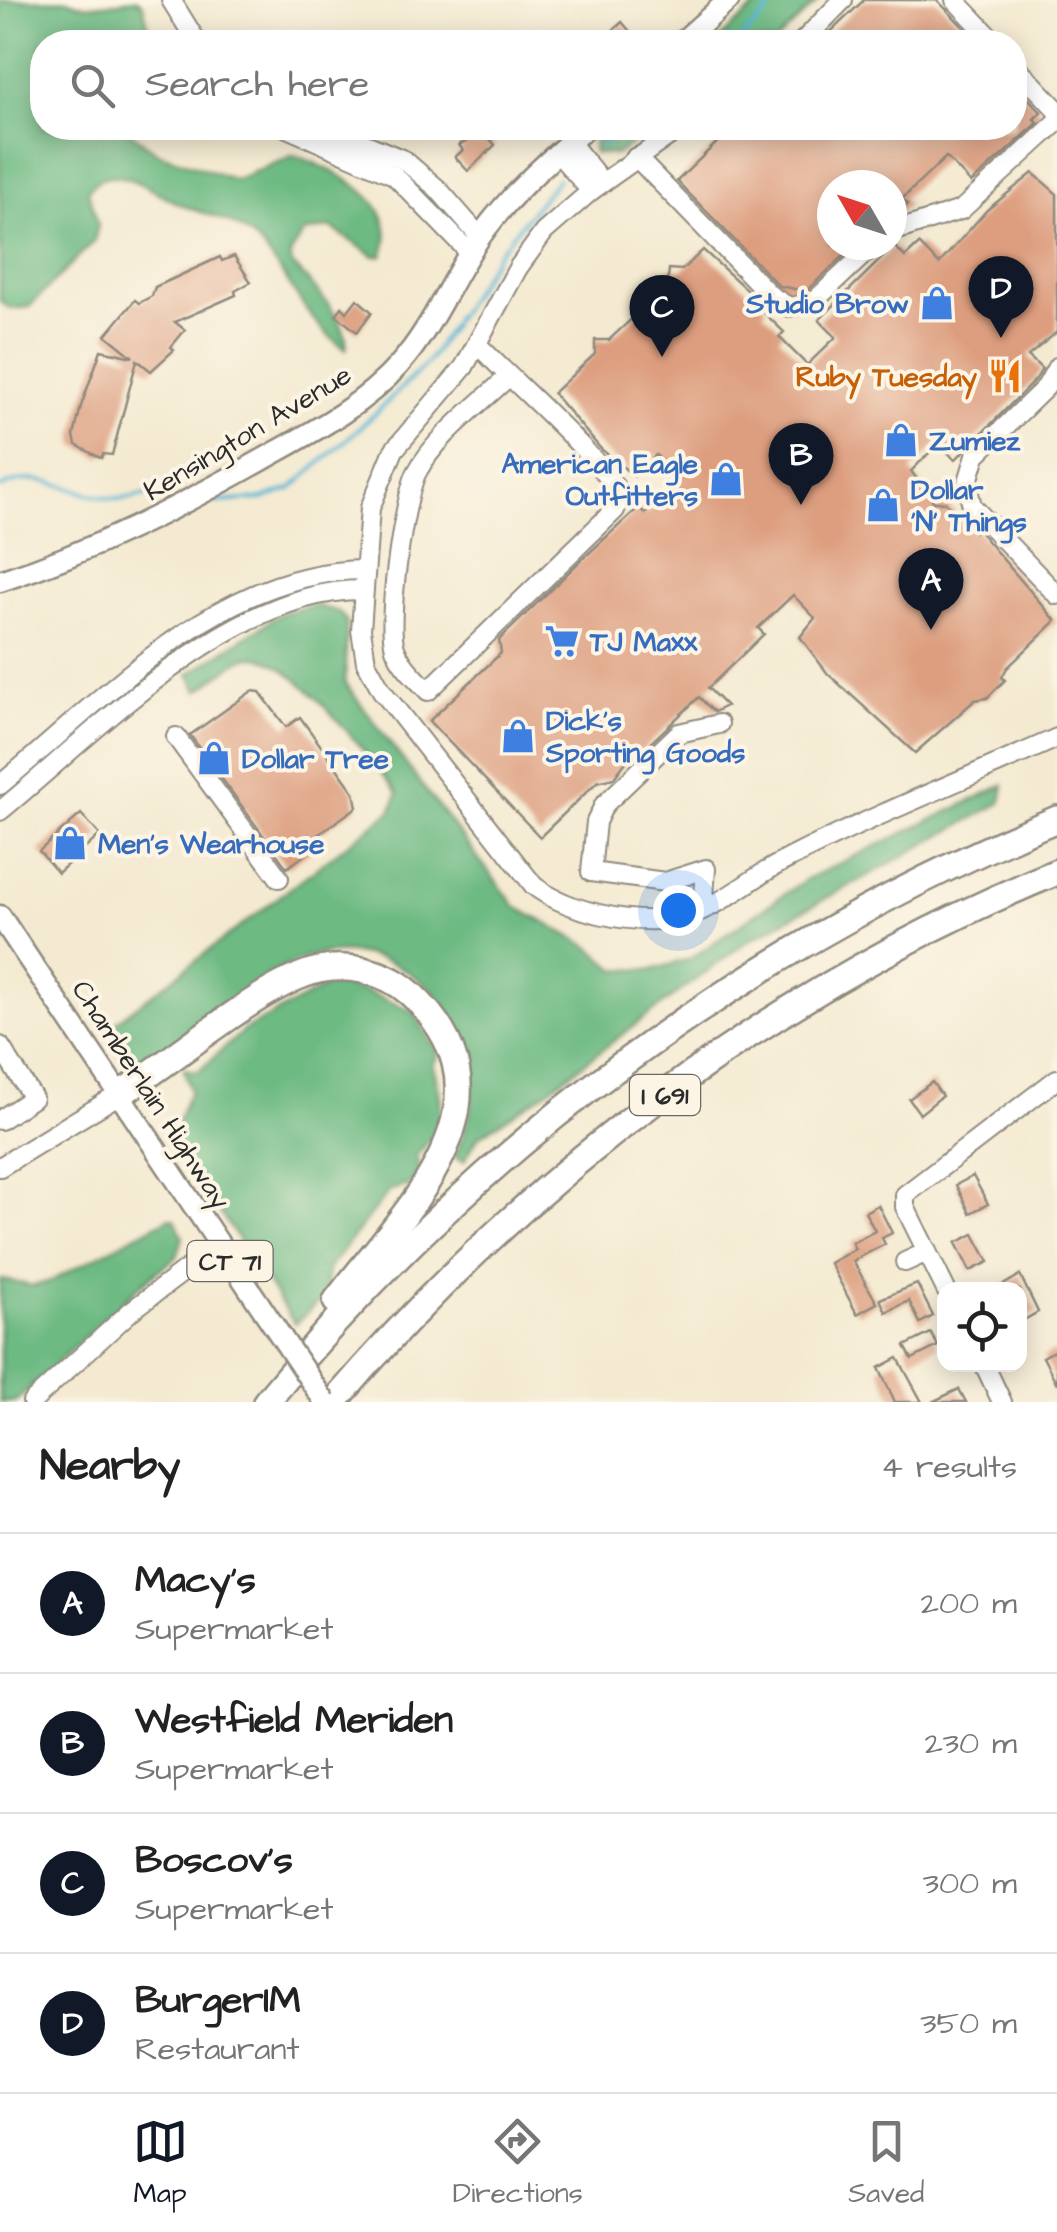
<!DOCTYPE html>
<html lang="en">
<head>
<meta charset="utf-8">
<style>
  :root { --surface:#fff; --page:#f6f6f6; --text:#222; --muted:#767676; --line:#e0e0e0; --accent:#111827 }
  body { margin:0; font-family:"Architects Daughter",sans-serif; background:var(--page); color:var(--text) }
  .controls { position:absolute; right:30px; bottom:30px; display:grid; overflow:hidden; border-radius:20px; box-shadow:0 5px 25px #0003 }
  .controls button { width:90px; height:90px; display:grid; place-items:center; padding:0; border:0; border-bottom:2px solid var(--line); background:var(--surface); color:var(--text); font:50px sans-serif }
  .compass { position:absolute; left:817px; top:170px; width:90px; height:90px; border-radius:50%; background:var(--surface); box-shadow:0 5px 25px #0003; rotate:309deg }
  .you { position:absolute; left:678px; top:910px; width:35px; height:35px; margin:-25px; border:8px solid #fff; border-radius:50%; background:#1a73e8; box-shadow:0 0 0 15px #1a73e833 }
  .badge { display:grid; place-items:center; width:65px; height:65px; border-radius:50%; background:var(--accent); color:#fff; font-size:32px; font-weight:700 }
  .pin { position:absolute; translate:-50% -82px; filter:drop-shadow(0 2px 5px #0008) }
  .pin::after { content:''; position:absolute; top:52px; width:35px; height:30px; background:inherit; clip-path:polygon(0 0,100% 0,50% 100%) }
  .list { margin:0; padding:0; list-style:none }
  h2 { display:flex; justify-content:space-between; align-items:center; height:130px; margin:0; padding:0 40px; font-size:42px }
  h2 small { font-size:32px; font-weight:400; color:var(--muted) }
  .list li { display:grid; grid-template-columns:65px 1fr auto; gap:30px; align-items:center; box-sizing:border-box; height:140px; padding:0 40px; border-top:2px solid var(--line) }
  .list b { display:block; font-size:38px; white-space:nowrap }
  .list p { margin:0; font-size:32px; white-space:nowrap; color:var(--muted) }
  .list em { font-size:32px; font-style:normal; color:var(--muted) }
  .icon { flex:none; width:55px; height:55px; fill:none; stroke:currentColor; stroke-width:2; stroke-linecap:round; stroke-linejoin:round }
  .map { position:relative; flex:none; width:1057px; height:1402px; overflow:hidden }
  .search { position:absolute; background:var(--surface); box-shadow:0 5px 25px #0003; left:30px; right:30px; top:30px; height:110px; display:flex; align-items:center; gap:25px; box-sizing:border-box; padding:0 35px; border-radius:40px; color:var(--muted); font-size:38px }
  .sheet { height:690px; background:var(--surface) }
  nav { display:flex; justify-content:space-around; align-items:center; box-sizing:border-box; height:140px; border-top:2px solid var(--line); background:var(--surface); font-size:28px; color:var(--muted) }
  nav a { display:grid; justify-items:center; gap:5px }
  nav .on { color:var(--accent) }
  .map>svg:first-child { display:block }
</style>
</head>
<body>
<div class="map">
<svg width="1057" height="1402" viewBox="0 0 1057 1402">
  <rect width="100%" height="100%" fill="#fcf5e5"/>
  <filter id="ink" filterUnits="userSpaceOnUse"><feTurbulence type="fractalNoise" baseFrequency=".01" numOctaves="2"/><feDisplacementMap in="SourceGraphic" scale="20" xChannelSelector="R" yChannelSelector="G"/><feConvolveMatrix kernelMatrix="1 2 1 2 8 2 1 2 1" color-interpolation-filters="sRGB"/></filter>
  <filter id="wash" filterUnits="userSpaceOnUse"><feTurbulence type="fractalNoise" baseFrequency=".0048" numOctaves="4" result="noise"/><feDisplacementMap in="SourceGraphic" scale="40" xChannelSelector="R" yChannelSelector="G"/><feGaussianBlur stdDeviation="2.25" result="paint"/><feColorMatrix in="noise" values="0 0 0 0 0 0 0 0 0 0 0 0 0 0 0 0 0 1.4 0 .05"/><feComposite in="paint" operator="in"/></filter>
  <g filter="url(#wash)">
    <rect width="100%" height="100%" fill="#f4ead1"/>
    <g fill="#6dba83" stroke="#4c7257" stroke-width="2.5">
      <path d="M0,0H68L86,6L137,0L143,4L152,42H42V128H124L158,153L235,180L294,155C335,170 405,202 382,256H374L330,227L304,233L290,254L292,264C309,282 351,323 346,349C303,322 289,271 253,238C232,219 209,216 184,206C157,196 112,154 88,191L98,225L94,241L29,307L11,309L0,301Z"/>
      <polygon points="763,0 819,0 776,42 716,42"/>
      <polygon points="608,128 655,128 616,155 594,153 593,143"/>
      <path d="M315,605L339,612L347,622L345,683L426,791L516,907L590,947L615,969L652,970L690,959L805,880L1004,785L1001,803L746,942L543,1094L478,1137L464,1161L455,1158C460,1141 469,1123 471,1106C480,1018 407,937 316,955C271,964 212,1020 176,1048L157,1051L139,1064L126,1062L108,1028L391,811L398,793C373,763 290,651 250,657C234,660 212,682 198,691L189,674L282,613Z"/>
      <path d="M331,984L362,990L413,1011L439,1054L433,1065C444,1107 447,1123 416,1156L419,1168L412,1184L389,1191L328,1269L325,1296L295,1324L170,1138L190,1091L184,1069L198,1072L244,1030Z"/>
      <polygon points="169,1218 175,1219 183,1237 177,1257 146,1280 15,1402 0,1402 0,1279 33,1286 51,1281"/>
    </g>
    <g fill="none" stroke-linecap="round" stroke-linejoin="round">
      <g stroke="#58b6d6" stroke-width="4">
        <polyline points="738,42 779,0"/>
        <polyline points="601,147 622,128"/>
        <path d="M0,488C40,465 79,499 119,499C129,499 141,495 152,493"/>
        <polyline points="215,502 262,499 291,489 375,414 428,362 497,254 558,179"/>
      </g>
    </g>
    <g id="blocks">
      <g fill="#dd9e7f">
        <polygon points="864,0 937,0 978,42 820,42"/>
        <polygon points="622,22 635,37 629,42 618,42 609,34"/>
        <polygon points="1014,83 1041,112 1034,119 1038,123 971,183 946,157 902,199 908,204 892,219 892,185 832,185 832,245 856,245 806,291 779,286 677,181 732,128 1014,128"/>
        <polygon points="484,132 495,145 468,171 455,157 463,150 459,145"/>
        <polygon points="1033,173 1057,194 1057,332 1028,356 1042,369 1036,379 955,460 939,443 911,471 934,502 945,502 974,532 977,529 1056,621 1007,668 1002,677 1005,680 987,698 975,700 915,753 828,674 800,637 815,618 793,595 758,628 764,634 708,688 726,706 714,712 699,697 638,755 634,751 614,778 597,782 540,837 429,721 501,653 499,640 576,565 639,507 645,514 680,479 656,455 634,476 601,449 553,393 595,354 595,340 609,340 637,314 638,304 668,278 669,269 682,270 703,250 767,308 763,312 784,332 779,337 807,365 836,337 819,320 894,246 905,257 919,244 939,264 987,210"/>
        <polygon points="234,256 251,282 235,291 236,295 175,322 185,330 171,347 174,350 151,371 137,360 112,455 103,454 101,458 76,445 74,436 81,406 101,350 133,357 106,335 135,300 139,303 152,296 155,287 220,257 222,261"/>
        <polygon points="357,299 372,312 357,332 336,315 342,307 347,312"/>
        <polygon points="252,691 260,692 286,727 300,717 354,792 357,807 312,839 317,846 287,868 190,735"/>
        <polygon points="81,814 100,835 58,873 39,851"/>
        <polygon points="932,1082 942,1096 920,1114 909,1099"/>
        <polygon points="973,1176 988,1204 970,1213 956,1185"/>
        <polygon points="878,1205 892,1233 882,1238 885,1244 853,1261 877,1303 857,1314 830,1263 855,1249 852,1243 875,1231 865,1212"/>
        <polygon points="974,1234 989,1262 970,1271 956,1243"/>
        <polygon points="1020,1275 1038,1312 1024,1320 1020,1290 995,1290"/>
        <polygon points="917,1284 933,1316 920,1323 909,1301 886,1312 880,1299"/>
        <polygon points="931,1333 938,1346 912,1359 905,1346"/>
        <polygon points="1054,1351 1057,1357 1057,1384 1043,1357"/>
        <polygon points="898,1358 922,1402 895,1402 879,1368"/>
        <polygon points="959,1389 966,1402 932,1402"/>
      </g>
    </g>
  </g>
  <g filter="url(#ink)">
    <use href="#blocks" fill-opacity="0" stroke="#908a7e" stroke-width="2.5"/>
    <g fill="none" stroke-linecap="round" stroke-linejoin="round">
      <g stroke="#908a7e" stroke-width="22">
        <g id="minor">
          <polyline points="171,0 197,42"/>
          <polyline points="955,0 995,42"/>
          <polyline points="802,42 843,0"/>
          <polyline points="1014,64 1057,110"/>
          <polyline points="287,128 394,175 470,253"/>
          <polyline points="327,128 404,160 438,189 480,237"/>
          <path d="M680,128L591,191L544,232L518,268L464,367L394,450L370,508L361,630L366,662L382,691L534,886C569,912 628,924 672,919C714,914 749,878 786,860C874,815 967,778 1057,738"/>
          <polyline points="570,142 602,182"/>
          <polyline points="558,153 591,191"/>
          <polyline points="636,157 771,296 789,307 812,303 874,245"/>
          <polyline points="892,232 961,210 1057,122"/>
          <path d="M477,344L490,357C516,384 612,469 620,497L615,510L428,691C416,678 401,665 395,648C386,621 404,497 417,472C437,435 479,405 509,376"/>
          <polyline points="1057,367 1046,387 976,455 967,485 972,506 1057,595"/>
          <polyline points="176,737 279,878"/>
          <path d="M0,785C107,697 218,571 364,570"/>
          <path d="M0,811C99,730 231,589 363,590"/>
          <polyline points="703,909 706,869 665,882 591,872 596,822 604,805 679,733 719,724"/>
          <polyline points="0,1046 33,1098 0,1120"/>
          <polyline points="0,1167 118,1095"/>
          <polyline points="905,1262 927,1252"/>
          <polyline points="946,1290 905,1207 905,1195 1057,1079"/>
          <polyline points="984,1364 1002,1402"/>
          <polyline points="32,1402 131,1311 219,1245"/>
        </g>
      </g>
      <g stroke="#908a7e" stroke-width="25">
        <g id="major">
          <polyline points="682,42 729,0"/>
          <path d="M0,581C94,551 177,508 262,460C310,433 362,407 399,365C433,327 451,279 480,237C510,194 548,161 586,128"/>
          <polyline points="0,916 282,1338"/>
        </g>
      </g>
      <g stroke="#908a7e" stroke-width="30">
        <g id="highway">
          <path d="M118,1095C173,1062 254,990 311,972C344,962 385,970 411,994C526,1102 404,1211 336,1301"/>
          <path d="M266,1402C478,1145 749,946 1057,819"/>
          <path d="M334,1402C530,1173 778,986 1057,872"/>
        </g>
      </g>
      <use href="#minor" stroke="#fff" stroke-width="18"/>
      <use href="#major" stroke="#fff" stroke-width="20"/>
      <use href="#highway" stroke="#fff" stroke-width="25"/>
      <g stroke="#908a7e" stroke-width="25" stroke-linecap="butt">
        <polyline id="major-bridge" points="282,1338 325,1402"/>
      </g>
      <use href="#major-bridge" stroke="#fff" stroke-width="20"/>
    </g>
  </g>
  <defs>
    <g id="shop-bare" transform="scale(2.7)"><path d="M-5-2.5h2.3a2.7 3.5 0 0 1 5.4 0H5L5.5 6h-11ZM-1.5-2.5h3a1.5 2.3 0 0 0-3 0Z" fill="#3f7fe0" stroke="#fcf5e5" stroke-width="2.5" paint-order="stroke"/></g>
    <g id="restaurant-bare" transform="scale(2.7)"><path d="M-5-6h1v4h1v-4h1v4h1v-4h1v5L-1.5 .5V6h-2V.5L-5-1ZM5-6V6H3V1.5H1.5Q1.5-4 5-6Z" fill="#e8710a" stroke="#fcf5e5" stroke-width="2.5" paint-order="stroke"/></g>
    <g id="supermarket-bare" transform="scale(2.7)"><path d="M-6-5.5h2.5l.6 2H6L4.5 2H-2.5L-4.4-4H-6ZM-1.5 3.2a1.3 1.3 0 1 0 .1 0ZM3 3.2a1.3 1.3 0 1 0 .1 0Z" fill="#3f7fe0" stroke="#fcf5e5" stroke-width="2.5" paint-order="stroke"/></g>
  </defs>
  <g fill-rule="evenodd">
    <use href="#shop-bare" x="937" y="303"/>
    <use href="#restaurant-bare" x="1005" y="376"/>
    <use href="#shop-bare" x="901" y="440"/>
    <use href="#shop-bare" x="726" y="479"/>
    <use href="#shop-bare" x="883" y="505"/>
    <use href="#supermarket-bare" x="562" y="641"/>
    <use href="#shop-bare" x="518" y="736"/>
    <use href="#shop-bare" x="214" y="758"/>
    <use href="#shop-bare" x="70" y="843"/>
  </g>
  <g text-anchor="middle" stroke-width="8" stroke-linejoin="round" paint-order="stroke">
    <g fill="#fcf5e5" stroke="#6a6863" stroke-width="2.5">
      <rect x="630" y="1075" width="70" height="40" rx="8"/>
      <rect x="187.5" y="1241" width="85" height="40" rx="8"/>
    </g>
    <g font-size="25" font-weight="bold" fill="#2b2b2b">
      <text x="665" y="1104">I 691</text>
      <text x="230" y="1270">CT 71</text>
    </g>
    <g font-size="28" font-weight="bold" fill="#366cbe" stroke="#fcf5e5" text-anchor="start">
      <text x="909" y="313" text-anchor="end">Studio Brow</text>
      <text x="929" y="450">Zumiez</text>
      <text x="698" y="473" text-anchor="end">American Eagle<tspan x="698" dy="32">Outfitters</tspan></text>
      <text x="911" y="499">Dollar<tspan x="911" dy="32">'N' Things</tspan></text>
      <text x="590" y="651">TJ Maxx</text>
      <text x="546" y="730">Dick's<tspan x="546" dy="32">Sporting Goods</tspan></text>
      <text x="242" y="768">Dollar Tree</text>
      <text x="98" y="853">Men's Wearhouse</text>
    </g>
    <g font-size="28" font-weight="bold" fill="#c56008" stroke="#fcf5e5" text-anchor="end">
      <text x="977" y="386">Ruby Tuesday</text>
    </g>
    <g font-size="28" fill="#2b2b2b" stroke="#fcf5e5">
      <text transform="translate(247 432) rotate(-31)" y="10">Kensington Avenue</text>
      <text transform="translate(152 1094) rotate(57)" y="10">Chamberlain Highway</text>
    </g>
  </g>
</svg>
<div class="controls">
<button><svg class="icon" aria-label="locate" viewBox="0 0 24 24"><circle cx="12" cy="12" r="6"/><path d="M12 2v4M12 18v4M2 12h4M18 12h4"/></svg></button>
</div>
<svg class="compass" viewBox="-18 -18 36 36"><path d="M0-13l5 13h-10z" fill="#e53935"/><path d="M0 13l5-13h-10z" fill="#767676"/></svg>
<div class="you"></div>
<div class="pin badge" style="left:931px;top:630px">A</div>
<div class="pin badge" style="left:801px;top:505px">B</div>
<div class="pin badge" style="left:662px;top:357px">C</div>
<div class="pin badge" style="left:1001px;top:338px">D</div>
<div class="search"><svg class="icon" aria-label="search" viewBox="0 0 24 24"><circle cx="10" cy="10" r="6"/><path d="M15 15l6 6"/></svg>Search here</div>
</div>
<section class="sheet">
<h2>Nearby<small>4 results</small></h2>
<ul class="list">
<li><span class="badge">A</span><div><b>Macy's</b><p>Supermarket</p></div><em>200 m</em></li>
<li><span class="badge">B</span><div><b>Westfield Meriden</b><p>Supermarket</p></div><em>230 m</em></li>
<li><span class="badge">C</span><div><b>Boscov's</b><p>Supermarket</p></div><em>300 m</em></li>
<li><span class="badge">D</span><div><b>BurgerIM</b><p>Restaurant</p></div><em>350 m</em></li>
</ul>
</section>
<nav>
<a class="on"><svg class="icon" aria-label="map" viewBox="0 0 24 24"><path d="M3 6l6-2 6 2 6-2v14l-6 2-6-2-6 2zM9 4v14M15 6v14"/></svg>Map</a>
<a><svg class="icon" aria-label="directions" viewBox="0 0 24 24"><path d="M12 3l9 9-9 9-9-9zM9 14v-3h6M13 9l2 2-2 2"/></svg>Directions</a>
<a><svg class="icon" aria-label="saved" viewBox="0 0 24 24"><path d="M7 4h10v16l-5-4-5 4z"/></svg>Saved</a>
</nav>
</body>
</html>
